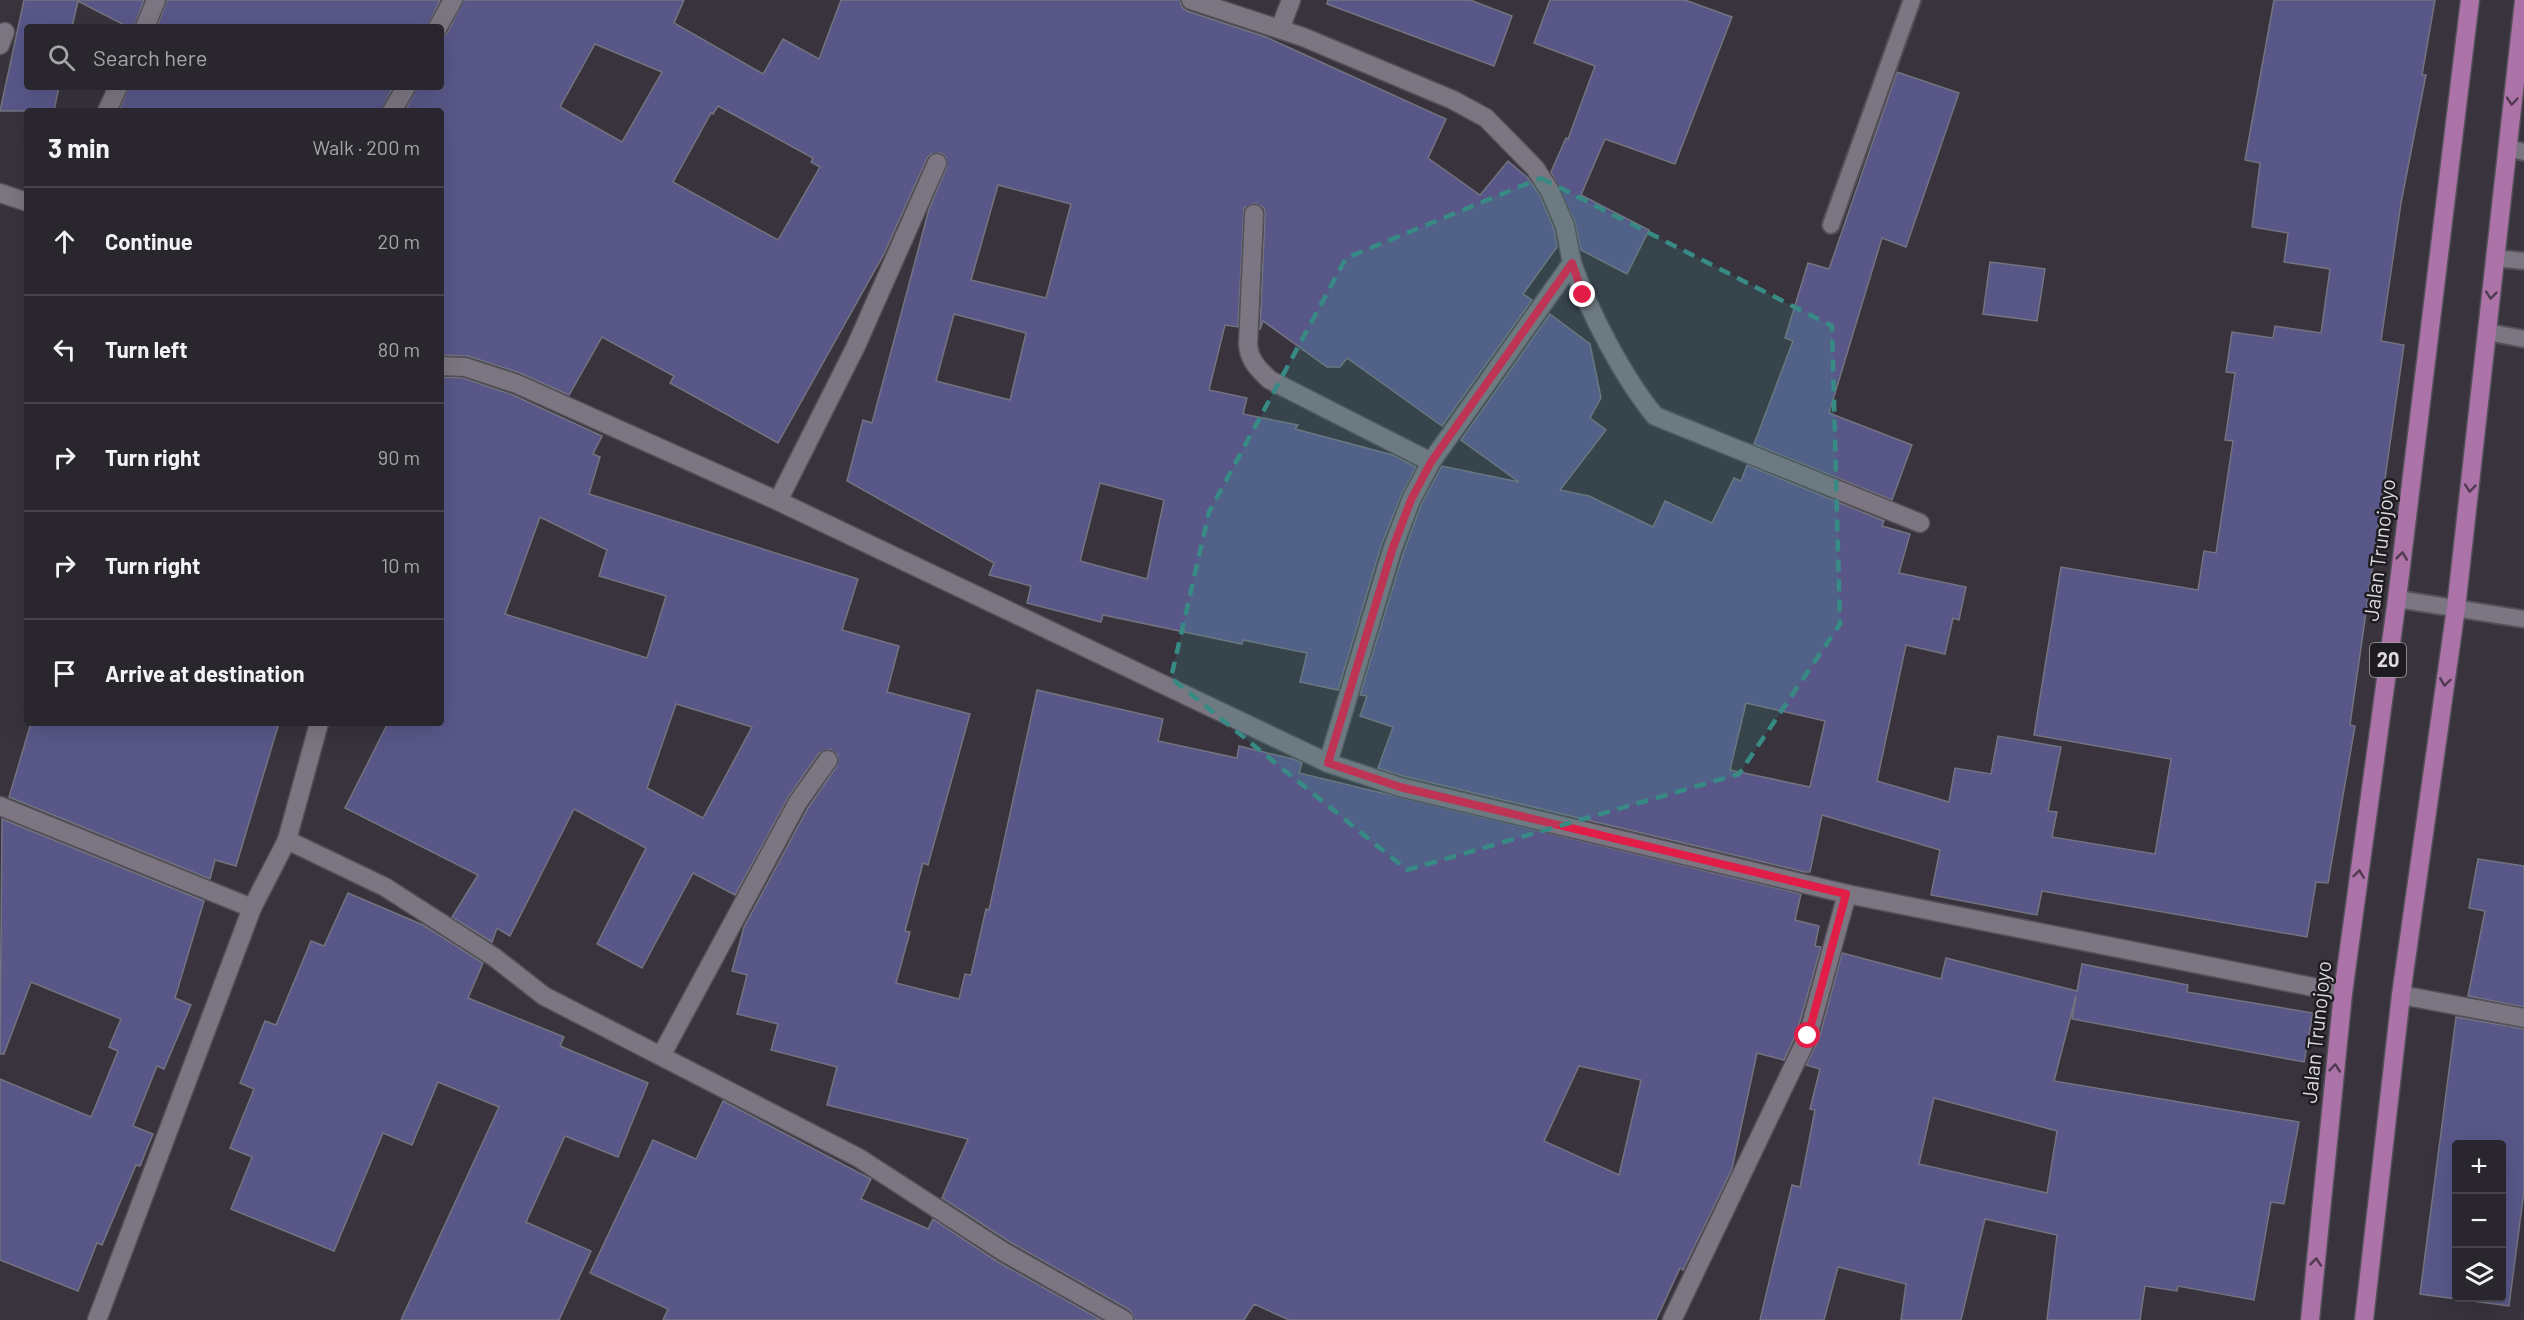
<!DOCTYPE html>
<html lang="en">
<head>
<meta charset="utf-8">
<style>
  :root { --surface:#2a262e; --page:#322e36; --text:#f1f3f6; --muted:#a5a5aa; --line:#46434a }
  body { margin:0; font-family:Barlow,sans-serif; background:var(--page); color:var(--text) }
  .controls { position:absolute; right:18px; bottom:18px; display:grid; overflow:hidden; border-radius:6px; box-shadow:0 6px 24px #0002 }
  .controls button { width:54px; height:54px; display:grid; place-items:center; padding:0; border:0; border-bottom:2px solid var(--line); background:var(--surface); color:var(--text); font:30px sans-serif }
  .stop { position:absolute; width:18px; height:18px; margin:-14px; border:4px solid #e11d48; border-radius:50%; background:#fff }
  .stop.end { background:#e11d48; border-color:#fff; box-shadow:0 2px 6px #0008 }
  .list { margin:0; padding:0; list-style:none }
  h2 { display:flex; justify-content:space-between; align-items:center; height:78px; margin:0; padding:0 24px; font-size:26px }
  h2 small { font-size:20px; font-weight:400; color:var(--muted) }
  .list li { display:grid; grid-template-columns:39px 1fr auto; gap:18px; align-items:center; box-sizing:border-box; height:108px; padding:0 24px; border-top:2px solid var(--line) }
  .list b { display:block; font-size:22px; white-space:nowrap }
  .list em { font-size:20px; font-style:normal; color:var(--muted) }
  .icon { flex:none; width:33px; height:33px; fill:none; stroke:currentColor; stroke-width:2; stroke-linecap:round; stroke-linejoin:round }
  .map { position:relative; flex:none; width:2524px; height:1320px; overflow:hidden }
  .search { position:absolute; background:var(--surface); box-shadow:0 6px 24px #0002; left:24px; top:24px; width:420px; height:66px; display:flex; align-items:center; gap:15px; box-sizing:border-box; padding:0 21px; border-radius:6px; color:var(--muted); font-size:22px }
  .panel { position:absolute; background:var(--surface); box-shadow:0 6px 24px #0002; left:24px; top:108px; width:420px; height:618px; border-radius:6px }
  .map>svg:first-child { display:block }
</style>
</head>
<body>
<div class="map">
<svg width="2524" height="1320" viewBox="0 0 2524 1320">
  <rect width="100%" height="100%" fill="#38333d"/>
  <g fill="#585788" stroke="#73747f" stroke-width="1.5" fill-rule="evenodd">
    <polygon points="24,0 144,0 134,27 128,27 78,1 72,27 27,27 27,87 59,87 54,111 0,111"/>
    <polygon points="167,0 440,0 427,27 157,27"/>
    <path d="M464,0H684L674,23L763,74L783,39L819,59L841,0H1180L1182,7L1187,11L1266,37L1446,119L1428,158L1480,195L1508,161L1528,178L1540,196L1554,229L1557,247L1523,294L1532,300L1442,426L1347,358L1340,367H1327L1263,321L1260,330L1265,214L1264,208L1255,203L1244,208L1238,327L1225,325L1209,390L1247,398L1243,414L1298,425L1295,429L1393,455L1416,467L1401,496L1381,546L1338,690L1300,682L1307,653L1243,640L1242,644L1103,615L1101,622L1027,603L1031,586L989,575L994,563L847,481L863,420L872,423L929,209L947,167L946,157L941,153L931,154L927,158L884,254L778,443L670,383L674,376L602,337L569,395L520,373L468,356L441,355V111H405L417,87H441V38L448,32ZM595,44L662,72L622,142L560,107ZM718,106L813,158L811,162L820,167L778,240L673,182L711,113L713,114ZM998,185L1071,204L1046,298L971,280ZM954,314L1026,333L1010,400L936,381ZM1100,483L1164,500L1147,579L1080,561Z"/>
    <polygon points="1328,0 1470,0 1512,16 1494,66 1327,4"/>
    <polygon points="1550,0 1685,0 1732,17 1675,164 1605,139 1581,195 1649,230 1627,274 1581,250 1575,222 1551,172 1566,138 1568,139 1595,66 1534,43"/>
    <path d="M2274,0H2435L2422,75H2426L2401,203L2381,341L2404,345L2350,725L2355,726L2328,883L2316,882L2307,937L2042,891L2037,915L1931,895L1940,850L1822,815L1810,872H1805L1403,776L1378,768L1393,727L1360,716L1367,696L1360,695L1403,554L1421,505L1442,466L1519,482L1461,440L1550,314L1590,344L1601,398L1590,418L1606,430L1560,490L1589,496L1653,527L1665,501L1712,523L1734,478L1741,481L1747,465L1884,521L1882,526L1910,534L1899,573L1966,587L1959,620L1953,618L1945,654L1906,645L1877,781L1949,802L1955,768L1991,774L1998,736L2061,747L2048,811L2057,812L2052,837L2155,854L2171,759L2034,735L2061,567L2198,590L2204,551L2216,553L2233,441L2225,440L2235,373L2226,372L2232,332L2273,338L2275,326L2321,333L2330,269L2284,262L2288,233L2252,227L2260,163L2245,160ZM1746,703L1825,721L1810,787L1730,770Z"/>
    <polygon points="1897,72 1959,93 1906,247 1882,238 1829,413 1912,445 1892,500 1754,444 1793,341 1785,338 1808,263 1829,269"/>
    <polygon points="129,87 393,87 381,111 119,111"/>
    <polygon points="1990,262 2045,269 2037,321 1983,314"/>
    <path d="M441,377L463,378L513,395L602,436L593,454L600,457L589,494L858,579L842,630L899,646L887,692L970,714L928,865L923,863L905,931L910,932L896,983L959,999L965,974L971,975L986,909L989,910L1037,690L1163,719L1158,741L1237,758L1239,746L1293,759L1302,763L1299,773L1801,894L1795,920L1819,926L1815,946L1821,947L1797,1032L1784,1060L1757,1053L1732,1169L1683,1270L1680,1268L1656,1320H1289L1254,1304L1244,1320H1135L1130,1310L1010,1242L942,1198L968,1139L827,1105L837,1067L771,1050L778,1024L737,1014L747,975L732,971L744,927L808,808L837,766L838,755L830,749L819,753L789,796L735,895L693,873L642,968L597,944L646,848L574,809L510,936L497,928L492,942L452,917L478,875L345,808L388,723H441ZM540,517L607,550L599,576L666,596L647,658L505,614ZM676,704L752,727L703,818L647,788ZM1579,1066L1641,1080L1619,1175L1544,1141Z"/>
    <polygon points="31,723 279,723 236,866 215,860 210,879 9,797"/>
    <polygon points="2,819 204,901 175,998 191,1005 164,1069 157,1066 133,1126 153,1134 140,1166 136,1165 102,1245 97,1243 78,1291 0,1260 0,1079 91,1117 118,1051 109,1047 121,1019 31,982 4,1054 0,1054"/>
    <polygon points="2478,859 2524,866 2524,1007 2468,996 2485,911 2469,908"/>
    <polygon points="348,893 423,925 483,963 468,998 564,1037 560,1046 648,1083 618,1157 565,1136 526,1222 591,1251 559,1320 401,1320 499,1107 438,1082 412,1145 383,1133 334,1251 231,1209 252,1157 230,1148 254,1089 240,1083 265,1021 276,1025 311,941 324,946"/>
    <path d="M1842,953L1941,979L1946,958L2077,991L2082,964L2188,985L2187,992L2313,1013L2304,1062L2072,1019L2076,996L2054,1081L2299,1122L2284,1204L2271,1202L2254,1300L2178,1286L2177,1291L2145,1286L2140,1320H2047L2057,1235L1985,1219L1961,1320H1901L1906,1284L1838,1267L1824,1320H1760L1792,1185L1800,1187L1815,1110L1810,1109L1820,1069L1806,1065L1819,1039ZM1934,1098L2057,1131L2047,1193L1919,1164Z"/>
    <path d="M2456,1017L2524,1029V1191L2509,1306L2420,1294ZM2457,1144H2502V1298H2457Z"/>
    <polygon points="723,1101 871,1179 861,1199 928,1229 933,1219 998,1262 1101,1320 663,1320 668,1309 590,1273 653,1140 696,1159"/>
  </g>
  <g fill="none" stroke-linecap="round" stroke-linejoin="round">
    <g stroke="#545059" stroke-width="20">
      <g id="service">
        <polyline points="2508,148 2524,152"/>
        <polyline points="1831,225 1912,0"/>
        <polyline points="2495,258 2524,261"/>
        <polyline points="2487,332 2524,339"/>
        <polyline points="2397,599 2524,619"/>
      </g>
    </g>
    <g stroke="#545059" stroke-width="21">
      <g id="minor">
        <polyline points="1191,0 1303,37 1453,100 1486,118 1535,168 1550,191 1565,226 1572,263 1431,462 1411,500 1392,550 1328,763"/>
        <polyline points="145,27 156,0"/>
        <polyline points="438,27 453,0"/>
        <polyline points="1280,29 1291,0"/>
        <polyline points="0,45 5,32"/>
        <polyline points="107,111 118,87"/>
        <polyline points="392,111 406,87"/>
        <path d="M1254,214L1248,344C1249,360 1258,369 1270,380L1431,462"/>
        <path d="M1572,263C1589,312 1623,377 1655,416L1920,523"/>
        <polyline points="441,366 465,367 517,384 778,501 1328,763 1400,787 1847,894 2343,993"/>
        <polyline points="778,501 856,346 937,163"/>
        <polyline points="0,806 252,908"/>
        <polyline points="287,840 385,887 494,957 544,996 859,1158 1004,1252 1124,1320"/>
        <polyline points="661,1056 798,802 828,760"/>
        <polyline points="1672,1320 1808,1036 1847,894"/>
      </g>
    </g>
    <g stroke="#545059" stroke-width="21">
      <polyline id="tertiary" points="2401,995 2524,1018"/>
    </g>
    <g stroke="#545059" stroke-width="21">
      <g id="secondary">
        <polyline points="0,193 27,202"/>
        <polyline points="97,1320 252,908 287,840 319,723"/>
      </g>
    </g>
    <g stroke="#545059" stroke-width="21">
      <g id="trunk">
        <polyline points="2310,1320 2343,993 2397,599 2470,0"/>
        <polyline points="2364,1320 2401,995 2456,608 2524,1"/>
      </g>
    </g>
    <use href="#service" stroke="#7b7681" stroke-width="16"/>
    <use href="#minor" stroke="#7b7681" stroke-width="18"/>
    <use href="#tertiary" stroke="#7b7681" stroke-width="18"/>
    <use href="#secondary" stroke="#7b7681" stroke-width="18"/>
    <use href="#trunk" stroke="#ac73a9" stroke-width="18"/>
  </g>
  <defs><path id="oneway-chevron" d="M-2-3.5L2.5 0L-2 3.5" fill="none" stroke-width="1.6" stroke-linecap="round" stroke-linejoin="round" transform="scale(1.5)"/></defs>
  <g stroke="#503a50">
    <use href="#oneway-chevron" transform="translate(2512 101) rotate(95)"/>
    <use href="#oneway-chevron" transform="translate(2491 295) rotate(96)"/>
    <use href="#oneway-chevron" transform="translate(2470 488) rotate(96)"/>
    <use href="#oneway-chevron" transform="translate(2402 556) rotate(-83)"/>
    <use href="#oneway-chevron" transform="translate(2445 682) rotate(98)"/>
    <use href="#oneway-chevron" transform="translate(2359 874) rotate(-82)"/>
    <use href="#oneway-chevron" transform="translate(2335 1068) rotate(-84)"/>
    <use href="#oneway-chevron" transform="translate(2316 1262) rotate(-84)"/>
  </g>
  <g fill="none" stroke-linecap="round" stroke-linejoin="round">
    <polyline stroke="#e11d48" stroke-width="8" points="1583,295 1572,263 1431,462 1411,500 1392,550 1328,763 1400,787 1846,894 1808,1036"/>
  </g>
  <path fill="#388a85" fill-opacity="0.2" stroke="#388a85" stroke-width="4.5" stroke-dasharray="12 8" stroke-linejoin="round" d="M1541,178L1832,326L1840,624L1739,774L1407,870L1171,678L1209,512L1346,258Z"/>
  <g text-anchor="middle" stroke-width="5" stroke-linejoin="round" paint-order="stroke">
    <rect fill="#1e1c20" stroke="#a4a1a6" stroke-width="1.5" x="2370" y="643" width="36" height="34" rx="4.5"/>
    <g font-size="20" font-weight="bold" fill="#dddae0">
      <text x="2388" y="667">20</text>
    </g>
    <g font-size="21" fill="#dddae0" stroke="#1e1c20">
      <text transform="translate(2380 550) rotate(-83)" y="7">Jalan Trunojoyo</text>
      <text transform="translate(2317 1032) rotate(-84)" y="7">Jalan Trunojoyo</text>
    </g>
  </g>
</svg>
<div class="controls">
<button>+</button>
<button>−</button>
<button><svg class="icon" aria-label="layers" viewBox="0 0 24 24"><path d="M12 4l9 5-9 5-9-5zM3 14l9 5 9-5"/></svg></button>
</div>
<div class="stop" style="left:1808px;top:1036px"></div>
<div class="stop end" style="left:1583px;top:295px"></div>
<div class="search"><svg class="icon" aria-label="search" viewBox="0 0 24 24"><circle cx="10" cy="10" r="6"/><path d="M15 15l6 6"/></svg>Search here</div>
<section class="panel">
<h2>3 min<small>Walk · 200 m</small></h2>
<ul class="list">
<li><svg class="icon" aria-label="ahead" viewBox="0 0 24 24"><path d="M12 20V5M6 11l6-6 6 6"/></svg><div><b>Continue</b></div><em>20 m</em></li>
<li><svg class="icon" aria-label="left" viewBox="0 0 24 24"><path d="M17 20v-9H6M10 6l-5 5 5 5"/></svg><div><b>Turn left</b></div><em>80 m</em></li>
<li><svg class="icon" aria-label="right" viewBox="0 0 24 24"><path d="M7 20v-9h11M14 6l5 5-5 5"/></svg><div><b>Turn right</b></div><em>90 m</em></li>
<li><svg class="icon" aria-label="right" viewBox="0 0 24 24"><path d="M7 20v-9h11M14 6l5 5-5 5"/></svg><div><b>Turn right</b></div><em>10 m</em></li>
<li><svg class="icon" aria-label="arrive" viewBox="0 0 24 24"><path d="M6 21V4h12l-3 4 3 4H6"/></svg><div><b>Arrive at destination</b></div></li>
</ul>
</section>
</div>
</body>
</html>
